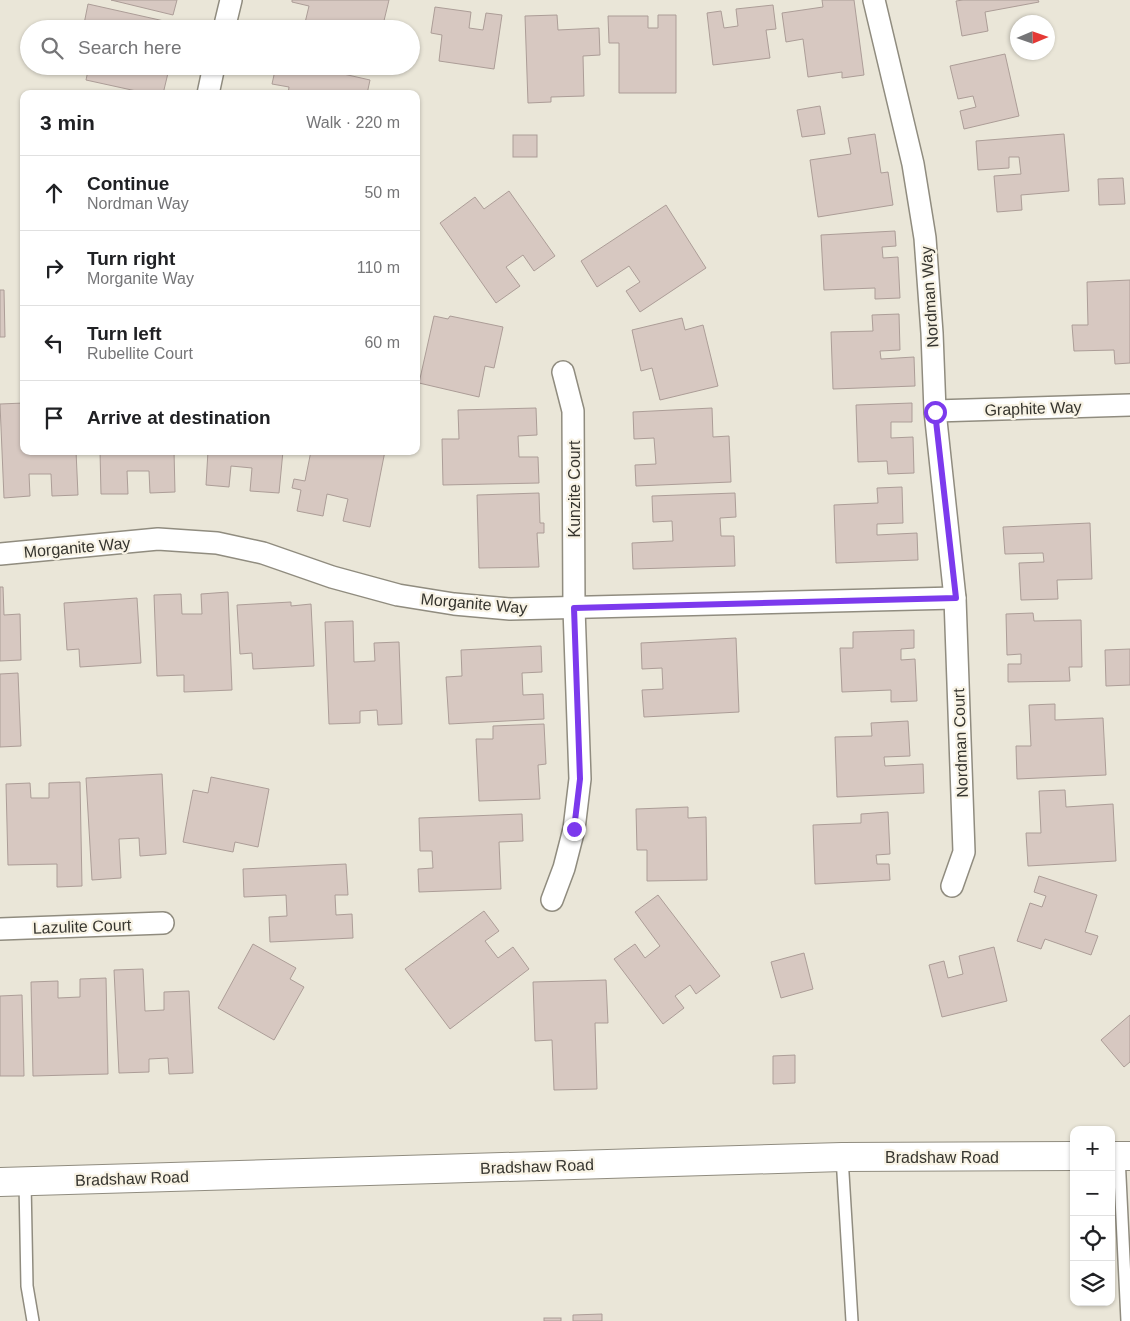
<!DOCTYPE html>
<html lang="en">
<head>
<meta charset="utf-8">
<style>
  :root { --surface:#fff; --page:#f6f6f6; --text:#202124; --muted:#757577; --line:#e0e0e0 }
  body { margin:0; font-family:Helvetica,sans-serif; background:var(--page); color:var(--text) }
  .controls { position:absolute; right:15px; bottom:15px; display:grid; overflow:hidden; border-radius:10px; box-shadow:0 1px 4px #0004 }
  .controls button { width:45px; height:45px; display:grid; place-items:center; padding:0; border:0; border-bottom:1px solid var(--line); background:var(--surface); color:var(--text); font:25px sans-serif }
  .compass { position:absolute; left:1010px; top:15px; width:45px; height:45px; border-radius:50%; background:var(--surface); box-shadow:0 1px 4px #0004; rotate:88deg }
  .stop { position:absolute; width:15px; height:15px; margin:-11px; border:4px solid #7c3aed; border-radius:50%; background:#fff }
  .stop.end { background:#7c3aed; border-color:#fff; box-shadow:0 1px 5px #0008 }
  .list { margin:0; padding:0; list-style:none }
  h2 { display:flex; justify-content:space-between; align-items:center; height:65px; margin:0; padding:0 20px; font-size:21px }
  h2 small { font-size:16px; font-weight:400; color:var(--muted) }
  .list li { display:grid; grid-template-columns:32px 1fr auto; gap:15px; align-items:center; box-sizing:border-box; height:75px; padding:0 20px; border-top:1px solid var(--line) }
  .list b { display:block; font-size:19px; white-space:nowrap }
  .list p { margin:0; font-size:16px; white-space:nowrap; color:var(--muted) }
  .list em { font-size:16px; font-style:normal; color:var(--muted) }
  .icon { flex:none; width:28px; height:28px; fill:none; stroke:currentColor; stroke-width:2; stroke-linecap:round; stroke-linejoin:round }
  .map { position:relative; flex:none; width:1130px; height:1321px; overflow:hidden }
  .search { position:absolute; background:var(--surface); box-shadow:0 1px 4px #0004; left:20px; top:20px; width:400px; height:55px; display:flex; align-items:center; gap:12px; box-sizing:border-box; padding:0 18px; border-radius:28px; color:var(--muted); font-size:19px }
  .panel { position:absolute; background:var(--surface); box-shadow:0 1px 4px #0004; left:20px; top:90px; width:400px; height:365px; border-radius:10px }
  .map>svg:first-child { display:block }
</style>
</head>
<body>
<div class="map">
<svg width="1130" height="1321" viewBox="0 0 1130 1321">
  <rect width="100%" height="100%" fill="#eae6d8"/>
  <g fill="#d7c8c1" stroke="#ac9d97">
    <polygon points="111,0 177,0 173,15"/>
    <polygon points="292,0 389,0 382,29 283,29 284,22 304,27 309,6 292,2"/>
    <polygon points="822,0 854,0 864,75 842,78 842,72 808,77 803,39 786,42 782,13 823,7"/>
    <polygon points="963,0 1038,0 1039,2 985,12 988,31 962,36 956,1"/>
    <polygon points="88,4 182,25 181,29 83,29"/>
    <polygon points="773,5 776,29 766,30 770,58 713,65 707,13 721,11 724,28 738,26 736,9"/>
    <polygon points="435,7 471,12 469,28 483,30 486,13 502,15 494,69 439,61 442,35 431,33"/>
    <polygon points="557,15 558,30 599,28 600,55 583,56 584,96 551,97 551,102 528,103 525,16"/>
    <polygon points="658,15 676,15 676,93 619,93 619,43 609,43 608,16 648,16 648,28 658,28"/>
    <polygon points="1005,54 1019,116 964,129 960,111 976,107 973,96 958,99 950,66"/>
    <polygon points="89,66 150,66 150,69 168,73 163,94 150,94 86,80"/>
    <polygon points="276,66 308,66 370,80 367,94 288,94 289,87 272,84"/>
    <polygon points="352,66 373,66 372,71"/>
    <polygon points="820,106 825,134 802,137 797,110"/>
    <polygon points="875,134 881,173 888,172 893,205 818,217 810,160 851,154 848,138"/>
    <polygon points="1064,134 1069,191 1021,195 1022,210 997,212 994,176 1021,174 1019,157 1009,157 1009,168 978,170 976,141"/>
    <rect x="513" y="135" width="24" height="22"/>
    <polygon points="1123,178 1125,204 1099,205 1098,179"/>
    <polygon points="509,191 555,256 534,271 523,255 506,267 520,286 496,303 440,223 475,197 484,209"/>
    <polygon points="666,205 706,268 640,312 626,291 640,282 629,266 597,287 581,261"/>
    <polygon points="895,231 896,246 882,247 883,258 898,257 900,298 875,299 875,288 824,290 821,235"/>
    <polygon points="1130,280 1130,363 1115,364 1114,350 1074,351 1072,325 1088,325 1087,282"/>
    <polygon points="0,290 4,290 5,337 0,337"/>
    <polygon points="899,314 900,350 880,351 881,359 914,357 915,386 833,389 831,332 873,331 872,315"/>
    <polygon points="434,316 448,319 450,316 503,327 494,368 485,366 479,397 419,383"/>
    <polygon points="682,318 685,330 703,325 718,386 660,400 652,368 641,371 632,330"/>
    <polygon points="24,403 24,451 76,451 78,495 52,496 51,474 29,474 30,496 4,498 0,404"/>
    <polygon points="912,403 912,422 891,422 891,438 913,437 914,473 888,474 887,461 858,462 856,405"/>
    <polygon points="536,408 537,435 518,436 519,457 538,457 539,483 443,485 442,439 459,439 458,410"/>
    <polygon points="712,408 713,437 729,436 731,482 636,486 635,465 656,464 654,438 634,439 633,412"/>
    <polygon points="100,451 174,451 175,492 150,493 149,471 127,471 128,494 101,494"/>
    <polygon points="208,451 283,451 279,493 250,491 252,468 231,466 229,487 206,485"/>
    <polygon points="311,451 385,451 370,527 343,521 348,499 327,494 323,516 297,511 301,490 292,488 294,479 305,481"/>
    <polygon points="902,487 903,523 877,524 877,535 917,533 918,560 836,563 834,505 878,503 877,488"/>
    <polygon points="539,493 540,523 544,523 544,533 537,533 539,567 479,568 477,495"/>
    <polygon points="735,493 736,517 720,518 721,536 734,536 735,566 633,569 632,543 673,541 672,521 653,522 652,496"/>
    <polygon points="1090,523 1092,579 1057,580 1058,599 1021,600 1019,563 1044,562 1043,553 1005,554 1003,527"/>
    <polygon points="0,587 3,587 4,615 20,614 21,660 0,661"/>
    <polygon points="228,592 232,690 184,692 184,675 157,676 154,595 181,594 182,614 202,614 201,594"/>
    <polygon points="137,598 141,663 80,667 79,649 67,650 64,603"/>
    <polygon points="291,602 291,606 311,604 314,666 253,669 252,653 240,654 237,605"/>
    <polygon points="1033,613 1034,621 1081,620 1082,667 1069,667 1070,681 1008,682 1008,664 1021,664 1021,654 1007,655 1006,614"/>
    <polygon points="353,621 354,662 375,661 374,643 399,642 402,724 378,725 377,710 360,711 360,723 329,724 325,622"/>
    <polygon points="914,630 914,648 901,649 901,660 915,659 917,701 891,702 891,690 842,692 840,648 853,648 853,632"/>
    <polygon points="736,638 739,712 644,717 642,690 663,689 662,668 642,669 641,643"/>
    <polygon points="541,646 542,672 522,673 523,695 543,694 544,719 449,724 446,677 462,676 461,650"/>
    <polygon points="1130,649 1130,685 1106,686 1105,650"/>
    <polygon points="18,673 21,746 0,747 0,674"/>
    <polygon points="1055,704 1055,720 1103,718 1106,775 1017,779 1016,746 1031,746 1029,705"/>
    <polygon points="908,721 910,756 884,757 885,766 923,764 924,793 837,797 835,737 872,736 871,723"/>
    <polygon points="544,724 546,764 538,765 540,799 479,801 476,739 493,739 493,726"/>
    <polygon points="162,774 166,854 140,856 139,838 119,839 121,878 92,880 86,778"/>
    <polygon points="211,777 269,789 258,847 235,842 233,852 183,842 193,790 208,793"/>
    <polygon points="80,782 82,886 57,887 57,864 8,865 6,784 30,783 31,798 49,798 49,783"/>
    <polygon points="1065,790 1066,807 1113,804 1116,861 1028,866 1026,833 1041,833 1039,791"/>
    <polygon points="688,807 688,818 706,817 707,880 647,881 647,850 637,850 636,809"/>
    <polygon points="888,812 890,854 876,855 877,864 889,864 890,880 815,884 813,825 861,823 861,814"/>
    <polygon points="522,814 523,841 499,842 501,889 419,892 418,869 433,868 432,851 420,851 419,818"/>
    <polygon points="346,864 348,895 335,895 336,915 352,914 353,938 270,942 269,917 287,916 286,895 244,897 243,869"/>
    <polygon points="1039,876 1097,895 1085,932 1098,936 1091,955 1045,939 1041,949 1017,941 1030,903 1042,907 1046,896 1034,892"/>
    <polygon points="658,895 720,976 696,994 690,985 675,996 684,1008 663,1024 614,959 635,944 645,958 660,946 635,912"/>
    <polygon points="484,911 499,931 485,941 498,958 513,947 529,969 450,1029 405,969"/>
    <polygon points="253,944 296,968 290,979 304,987 274,1040 218,1008"/>
    <polygon points="994,947 1007,1001 942,1017 929,965 944,961 948,978 963,974 959,956"/>
    <polygon points="804,953 813,989 781,998 771,962"/>
    <polygon points="143,969 145,1011 164,1010 164,992 189,991 193,1073 169,1074 168,1058 149,1059 149,1072 119,1073 114,970"/>
    <polygon points="106,978 108,1074 33,1076 31,982 58,981 58,998 80,997 80,979"/>
    <polygon points="606,980 608,1023 595,1023 597,1089 554,1090 552,1040 535,1041 533,982"/>
    <polygon points="22,995 24,1076 0,1076 0,996"/>
    <polygon points="1130,1015 1130,1062 1124,1067 1101,1040"/>
    <polygon points="795,1055 795,1083 773,1084 773,1056"/>
    <polygon points="602,1314 602,1321 573,1321 573,1315"/>
    <rect x="544" y="1318" width="17" height="3"/>
  </g>
  <g fill="none" stroke-linecap="round" stroke-linejoin="round">
    <g stroke="#908c7f" stroke-width="14">
      <g id="lane">
        <polyline points="1119,1156 1127,1321"/>
        <polyline points="842,1157 852,1321"/>
        <polyline points="25,1182 27,1286 33,1321"/>
      </g>
    </g>
    <g stroke="#908c7f" stroke-width="24">
      <g id="street">
        <polyline points="874,0 913,164 925,238 932,333 935,411 955,598 964,852 952,886"/>
        <polyline points="224,29 231,0"/>
        <polyline points="208,94 214,66"/>
        <polyline points="935,411 1130,405"/>
        <polyline points="0,554 158,539 217,543 263,553 332,577 398,595 454,604 510,609 955,598"/>
        <polyline points="552,900 564,868 574,829 580,779 574,608 573,411 563,372"/>
        <polyline points="0,929 163,923"/>
      </g>
    </g>
    <g stroke="#908c7f" stroke-width="30">
      <g id="secondary">
        <polyline points="1111,1156 1130,1156"/>
        <polyline points="0,1182 842,1157 1074,1156"/>
      </g>
    </g>
    <use href="#lane" stroke="#fff" stroke-width="11"/>
    <use href="#street" stroke="#fff" stroke-width="21"/>
    <use href="#secondary" stroke="#fff" stroke-width="28"/>
  </g>
  <g fill="none" stroke-linecap="round" stroke-linejoin="round">
    <polyline stroke="#7c3aed" stroke-width="6" points="574,829 580,779 574,608 956,598 935,412"/>
  </g>
  <g text-anchor="middle" stroke-width="4.5" stroke-linejoin="round" paint-order="stroke">
    <g font-size="16" fill="#36352f" stroke="#f8f3e5">
      <text transform="translate(929 297) rotate(-94)" y="6">Nordman Way</text>
      <text transform="translate(1033 408) rotate(-2)" y="6">Graphite Way</text>
      <text transform="translate(574 489) rotate(-90)" y="6">Kunzite Court</text>
      <text transform="translate(77 547) rotate(-5)" y="6">Morganite Way</text>
      <text transform="translate(474 603) rotate(5)" y="6">Morganite Way</text>
      <text transform="translate(960 743) rotate(-92)" y="6">Nordman Court</text>
      <text transform="translate(82 926) rotate(-2)" y="6">Lazulite Court</text>
      <text x="942" y="1163">Bradshaw Road</text>
      <text transform="translate(537 1166) rotate(-2)" y="6">Bradshaw Road</text>
      <text transform="translate(132 1178) rotate(-2)" y="6">Bradshaw Road</text>
    </g>
  </g>
</svg>
<div class="controls">
<button>+</button>
<button>−</button>
<button><svg class="icon" aria-label="locate" viewBox="0 0 24 24"><circle cx="12" cy="12" r="6"/><path d="M12 2v4M12 18v4M2 12h4M18 12h4"/></svg></button>
<button><svg class="icon" aria-label="layers" viewBox="0 0 24 24"><path d="M12 4l9 5-9 5-9-5zM3 14l9 5 9-5"/></svg></button>
</div>
<svg class="compass" viewBox="-18 -18 36 36"><path d="M0-13l5 13h-10z" fill="#e53935"/><path d="M0 13l5-13h-10z" fill="#757577"/></svg>
<div class="stop" style="left:935px;top:412px"></div>
<div class="stop end" style="left:574px;top:829px"></div>
<div class="search"><svg class="icon" aria-label="search" viewBox="0 0 24 24"><circle cx="10" cy="10" r="6"/><path d="M15 15l6 6"/></svg>Search here</div>
<section class="panel">
<h2>3 min<small>Walk · 220 m</small></h2>
<ul class="list">
<li><svg class="icon" aria-label="ahead" viewBox="0 0 24 24"><path d="M12 20V5M6 11l6-6 6 6"/></svg><div><b>Continue</b><p>Nordman Way</p></div><em>50 m</em></li>
<li><svg class="icon" aria-label="right" viewBox="0 0 24 24"><path d="M7 20v-9h11M14 6l5 5-5 5"/></svg><div><b>Turn right</b><p>Morganite Way</p></div><em>110 m</em></li>
<li><svg class="icon" aria-label="left" viewBox="0 0 24 24"><path d="M17 20v-9H6M10 6l-5 5 5 5"/></svg><div><b>Turn left</b><p>Rubellite Court</p></div><em>60 m</em></li>
<li><svg class="icon" aria-label="arrive" viewBox="0 0 24 24"><path d="M6 21V4h12l-3 4 3 4H6"/></svg><div><b>Arrive at destination</b></div></li>
</ul>
</section>
</div>
</body>
</html>
